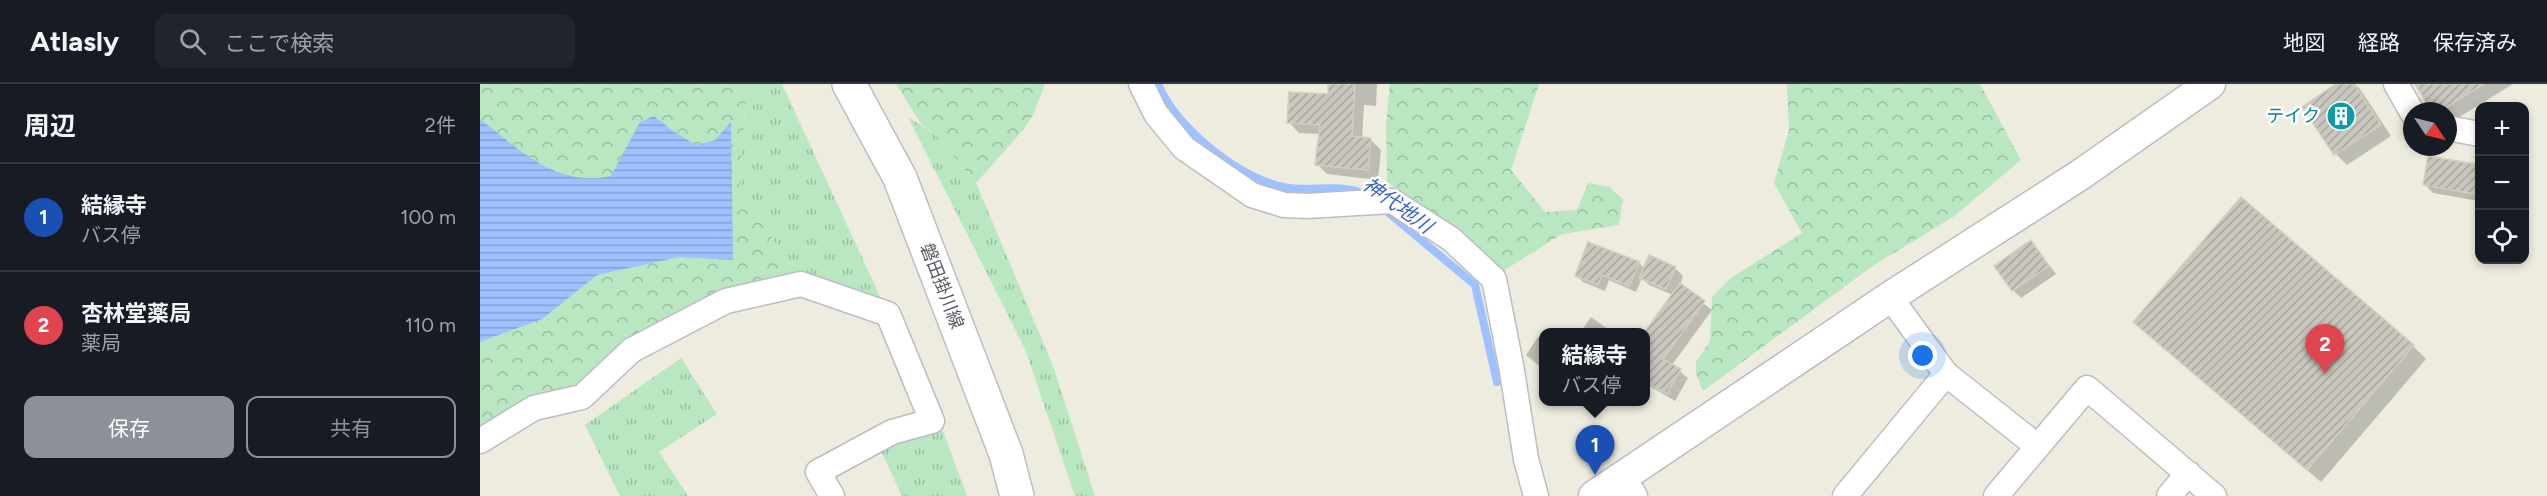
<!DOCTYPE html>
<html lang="ja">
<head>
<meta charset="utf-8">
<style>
  :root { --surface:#171b24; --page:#20242c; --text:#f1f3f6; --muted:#9ea1a6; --line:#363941; --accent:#8c9099 }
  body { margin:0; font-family:Figtree,"Noto Sans JP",sans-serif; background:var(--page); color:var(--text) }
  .controls { position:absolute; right:18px; top:18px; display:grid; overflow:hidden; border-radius:12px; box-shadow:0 3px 9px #0003 }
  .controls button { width:54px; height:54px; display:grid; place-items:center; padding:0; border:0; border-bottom:2px solid var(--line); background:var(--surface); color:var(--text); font:30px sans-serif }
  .compass { position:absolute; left:1923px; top:18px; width:54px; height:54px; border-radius:50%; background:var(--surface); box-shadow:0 3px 9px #0003; rotate:125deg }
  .you { position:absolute; left:1443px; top:272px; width:21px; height:21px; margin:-15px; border:4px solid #fff; border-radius:50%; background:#1a73e8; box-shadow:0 0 0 9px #1a73e833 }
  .badge { display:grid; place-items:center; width:39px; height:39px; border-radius:50%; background:var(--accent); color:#fff; font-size:20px; font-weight:700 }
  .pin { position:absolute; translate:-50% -50px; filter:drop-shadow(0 2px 3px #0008) }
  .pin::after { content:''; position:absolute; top:32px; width:21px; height:18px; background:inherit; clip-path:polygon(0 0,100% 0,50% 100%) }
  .popup { position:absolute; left:1059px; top:244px; width:111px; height:78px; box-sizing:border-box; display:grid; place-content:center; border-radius:12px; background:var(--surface); filter:drop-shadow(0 2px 4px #0005); font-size:20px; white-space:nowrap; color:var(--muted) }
  .popup b { font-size:22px; color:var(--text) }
  .popup::after { content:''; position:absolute; left:50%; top:100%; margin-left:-12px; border:12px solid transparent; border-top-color:var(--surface) }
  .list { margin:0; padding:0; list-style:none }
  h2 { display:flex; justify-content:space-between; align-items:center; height:78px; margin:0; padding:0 24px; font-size:26px }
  h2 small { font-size:20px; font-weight:400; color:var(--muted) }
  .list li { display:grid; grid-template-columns:39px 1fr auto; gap:18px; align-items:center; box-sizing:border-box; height:108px; padding:0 24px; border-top:2px solid var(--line) }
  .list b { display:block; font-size:22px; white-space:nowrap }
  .list p { margin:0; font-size:20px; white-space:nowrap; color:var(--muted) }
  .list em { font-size:20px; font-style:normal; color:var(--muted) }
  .actions { display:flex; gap:12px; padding:18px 24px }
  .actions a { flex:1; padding:14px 0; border:2px solid var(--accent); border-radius:12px; text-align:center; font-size:21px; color:var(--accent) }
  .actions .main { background:var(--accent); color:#fff }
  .icon { flex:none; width:33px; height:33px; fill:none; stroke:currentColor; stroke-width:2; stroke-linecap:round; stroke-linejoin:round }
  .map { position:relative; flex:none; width:2067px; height:412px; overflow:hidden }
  header { display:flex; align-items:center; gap:36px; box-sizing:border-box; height:84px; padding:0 30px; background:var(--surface); border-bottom:2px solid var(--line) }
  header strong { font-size:28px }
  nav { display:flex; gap:33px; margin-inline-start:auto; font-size:21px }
  .search { width:420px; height:54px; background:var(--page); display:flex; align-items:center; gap:15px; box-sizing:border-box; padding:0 21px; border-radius:12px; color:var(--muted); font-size:22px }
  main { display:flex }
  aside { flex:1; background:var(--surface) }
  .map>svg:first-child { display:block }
</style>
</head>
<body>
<header>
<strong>Atlasly</strong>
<div class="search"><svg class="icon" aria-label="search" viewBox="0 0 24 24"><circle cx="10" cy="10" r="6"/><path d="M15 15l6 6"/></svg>ここで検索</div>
<nav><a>地図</a><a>経路</a><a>保存済み</a></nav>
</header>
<main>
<aside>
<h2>周辺<small>2件</small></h2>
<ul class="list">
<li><span class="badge" style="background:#1a4fb4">1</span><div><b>結縁寺</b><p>バス停</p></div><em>100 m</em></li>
<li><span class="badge" style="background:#e0444e">2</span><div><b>杏林堂薬局</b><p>薬局</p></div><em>110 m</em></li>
</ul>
<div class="actions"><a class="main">保存</a><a>共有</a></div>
</aside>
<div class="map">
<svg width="2067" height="412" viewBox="0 0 2067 412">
  <defs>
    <pattern id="grass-tufts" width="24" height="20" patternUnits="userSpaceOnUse" patternTransform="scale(1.5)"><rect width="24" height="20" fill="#b8e7c1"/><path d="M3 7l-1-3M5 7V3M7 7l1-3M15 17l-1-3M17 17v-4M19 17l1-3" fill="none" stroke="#98bea0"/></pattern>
    <pattern id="forest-crowns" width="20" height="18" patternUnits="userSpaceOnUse" patternTransform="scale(1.5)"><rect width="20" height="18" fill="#b8e7c1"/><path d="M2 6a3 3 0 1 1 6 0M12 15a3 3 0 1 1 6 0" fill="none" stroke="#98bea0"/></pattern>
    <pattern id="water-rules" width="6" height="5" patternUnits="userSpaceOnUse" patternTransform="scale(1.5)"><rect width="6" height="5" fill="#9dc2ff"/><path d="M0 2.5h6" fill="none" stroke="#83a1d2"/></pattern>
    <pattern id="building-hatch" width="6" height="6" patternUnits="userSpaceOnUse" patternTransform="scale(1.5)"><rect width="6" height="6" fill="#cac8be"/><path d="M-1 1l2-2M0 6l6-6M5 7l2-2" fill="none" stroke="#a7a59e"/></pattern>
  </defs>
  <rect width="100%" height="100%" fill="#edecdf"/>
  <g fill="url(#grass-tufts)">
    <polygon points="267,0 302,0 408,230 317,192 259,102"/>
    <polygon points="428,33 456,51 496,99 573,282 615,412 595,412 545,265"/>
    <polygon points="201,274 237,330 179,368 208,412 140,412 105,341"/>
    <polygon points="463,347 487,412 422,412 401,367 416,356"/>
  </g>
  <g fill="url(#forest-crowns)">
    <polygon points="0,0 267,0 259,102 317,192 100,298 0,341"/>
    <polygon points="416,0 565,0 553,31 544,45 496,99 456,51 442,41"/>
    <polygon points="910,0 1059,0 1031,86 1065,128 1097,126 1108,99 1129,103 1143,115 1139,141 1082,150 1023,187 941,122 907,98 906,40"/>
    <polygon points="1307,0 1500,0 1541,76 1473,133 1394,181 1223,307 1216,290 1216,278 1230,257 1232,213 1251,194 1322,149 1294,99 1309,46"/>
  </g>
  <path fill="url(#water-rules)" d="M174,32L193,47L216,61L235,56L251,38L253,176L199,173L117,191L62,235L0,258V35C40,66 77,104 131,92L160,38Z"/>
  <g fill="#0003">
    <polygon points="850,0 897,0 896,22 884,21 882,55 891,56 901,66 898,96 847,90 837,80 840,50 819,49 809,38 849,12"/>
    <polygon points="1859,0 1875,0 1880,5 1911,52 1867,81 1856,70 1824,23"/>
    <polygon points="1936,0 2033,0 1968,40 1968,27 1953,27"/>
    <polygon points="2000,83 2000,122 1998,117 1953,109 1945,101"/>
    <polygon points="1551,158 1576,190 1541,214 1533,206"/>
    <polygon points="1159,179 1165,185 1195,184 1203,192 1200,201 1232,226 1192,281 1208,294 1195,317 1166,300 1166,249 1193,211 1169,201 1162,194 1156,208 1129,196 1125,207 1103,198 1097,192"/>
    <polygon points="1111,233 1129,246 1131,249 1100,249"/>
    <polygon points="1669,251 1933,262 1946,275 1841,398"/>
    <polygon points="1058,253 1064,257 1064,286 1046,271"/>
    <polygon points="1097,318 1109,318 1107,324"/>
  </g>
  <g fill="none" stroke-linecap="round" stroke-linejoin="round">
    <g stroke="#9dc2ff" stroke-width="8">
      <path d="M678,0C697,44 756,92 803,103C828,109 864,98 885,111"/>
      <polyline points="904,125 995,201 1017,298"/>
    </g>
  </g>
  <g fill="url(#building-hatch)" stroke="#d2cfbd" stroke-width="1.5">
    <polygon points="848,0 875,0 872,52 891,54 888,86 835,81 840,41 807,39 809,8 848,10"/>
    <polygon points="1856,0 1874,0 1901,41 1854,71 1822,23"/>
    <polygon points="1935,0 2004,0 1960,27 1951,27"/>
    <polygon points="1948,72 2000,81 2000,111 1943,101"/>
    <polygon points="1761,113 1934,261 1827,386 1653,238"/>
    <polygon points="1551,156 1569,182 1532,207 1514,182"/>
    <polygon points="1108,158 1160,178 1149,202 1122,191 1118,201 1095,192"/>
    <polygon points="1169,171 1196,183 1186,205 1159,194"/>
    <polygon points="1200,199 1225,217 1183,275 1201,285 1187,310 1166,298 1166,246"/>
  </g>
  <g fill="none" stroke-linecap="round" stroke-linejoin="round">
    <g stroke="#bcbdc4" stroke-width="27">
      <g id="minor">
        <polyline points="661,0 676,30 704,64 772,111 804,121 827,122 912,117 971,155 1014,195 1031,281 1046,375 1056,412"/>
        <polyline points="1916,0 1932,28"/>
        <polyline points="1968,44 1999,50"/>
        <polyline points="1410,213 1466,290 1557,362"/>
        <polyline points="0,357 54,324 102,313 152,266 246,217 321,200 408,230 452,337 412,348 338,388 352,412"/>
        <polyline points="1143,393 1155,412"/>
        <polyline points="1365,412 1466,290"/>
        <polyline points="1516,412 1607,304 1734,412"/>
        <polyline points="1689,412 1708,389"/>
      </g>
    </g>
    <g stroke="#bcbdc4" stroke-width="33">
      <polyline id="tertiary" points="1114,412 1410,213 1600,91 1730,0"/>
    </g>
    <g stroke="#bcbec7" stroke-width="36">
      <polyline id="secondary" points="369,0 420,94 526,370 537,412"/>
    </g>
    <use href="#minor" stroke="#fff" stroke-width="24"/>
    <use href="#tertiary" stroke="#fff" stroke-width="30"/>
    <use href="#secondary" stroke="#fff" stroke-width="33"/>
  </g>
  <defs>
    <g id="building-disc" transform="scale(1.5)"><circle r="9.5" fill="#0f9aa8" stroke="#fff"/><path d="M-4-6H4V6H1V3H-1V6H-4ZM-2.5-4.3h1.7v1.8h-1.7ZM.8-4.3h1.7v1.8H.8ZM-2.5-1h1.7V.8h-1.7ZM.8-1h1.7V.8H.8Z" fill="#fff"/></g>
  </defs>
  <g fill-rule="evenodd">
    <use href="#building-disc" x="1861" y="32"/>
  </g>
  <g text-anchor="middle" stroke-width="5" stroke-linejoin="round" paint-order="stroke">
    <g font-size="18" fill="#0d838f" stroke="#fff" text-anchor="end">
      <text x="1840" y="38">テイク</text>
    </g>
    <g font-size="18" fill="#585a62" stroke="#fff">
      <text transform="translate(462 202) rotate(69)" y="6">磐田掛川線</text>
    </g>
    <g font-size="20" font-style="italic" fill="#3664cb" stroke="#fff">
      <text transform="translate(918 121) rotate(36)" y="7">神代地川</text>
    </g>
  </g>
</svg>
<div class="controls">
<button>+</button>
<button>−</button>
<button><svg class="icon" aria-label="locate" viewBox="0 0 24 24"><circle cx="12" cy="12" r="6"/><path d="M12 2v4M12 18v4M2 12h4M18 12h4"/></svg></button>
</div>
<svg class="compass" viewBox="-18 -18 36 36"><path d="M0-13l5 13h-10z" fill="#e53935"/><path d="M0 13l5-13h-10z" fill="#9ea1a6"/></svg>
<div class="you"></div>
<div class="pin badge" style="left:1115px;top:391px;background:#1a4fb4">1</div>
<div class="popup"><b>結縁寺</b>バス停</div>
<div class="pin badge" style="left:1845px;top:290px;background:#e0444e">2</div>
</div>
</main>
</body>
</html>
